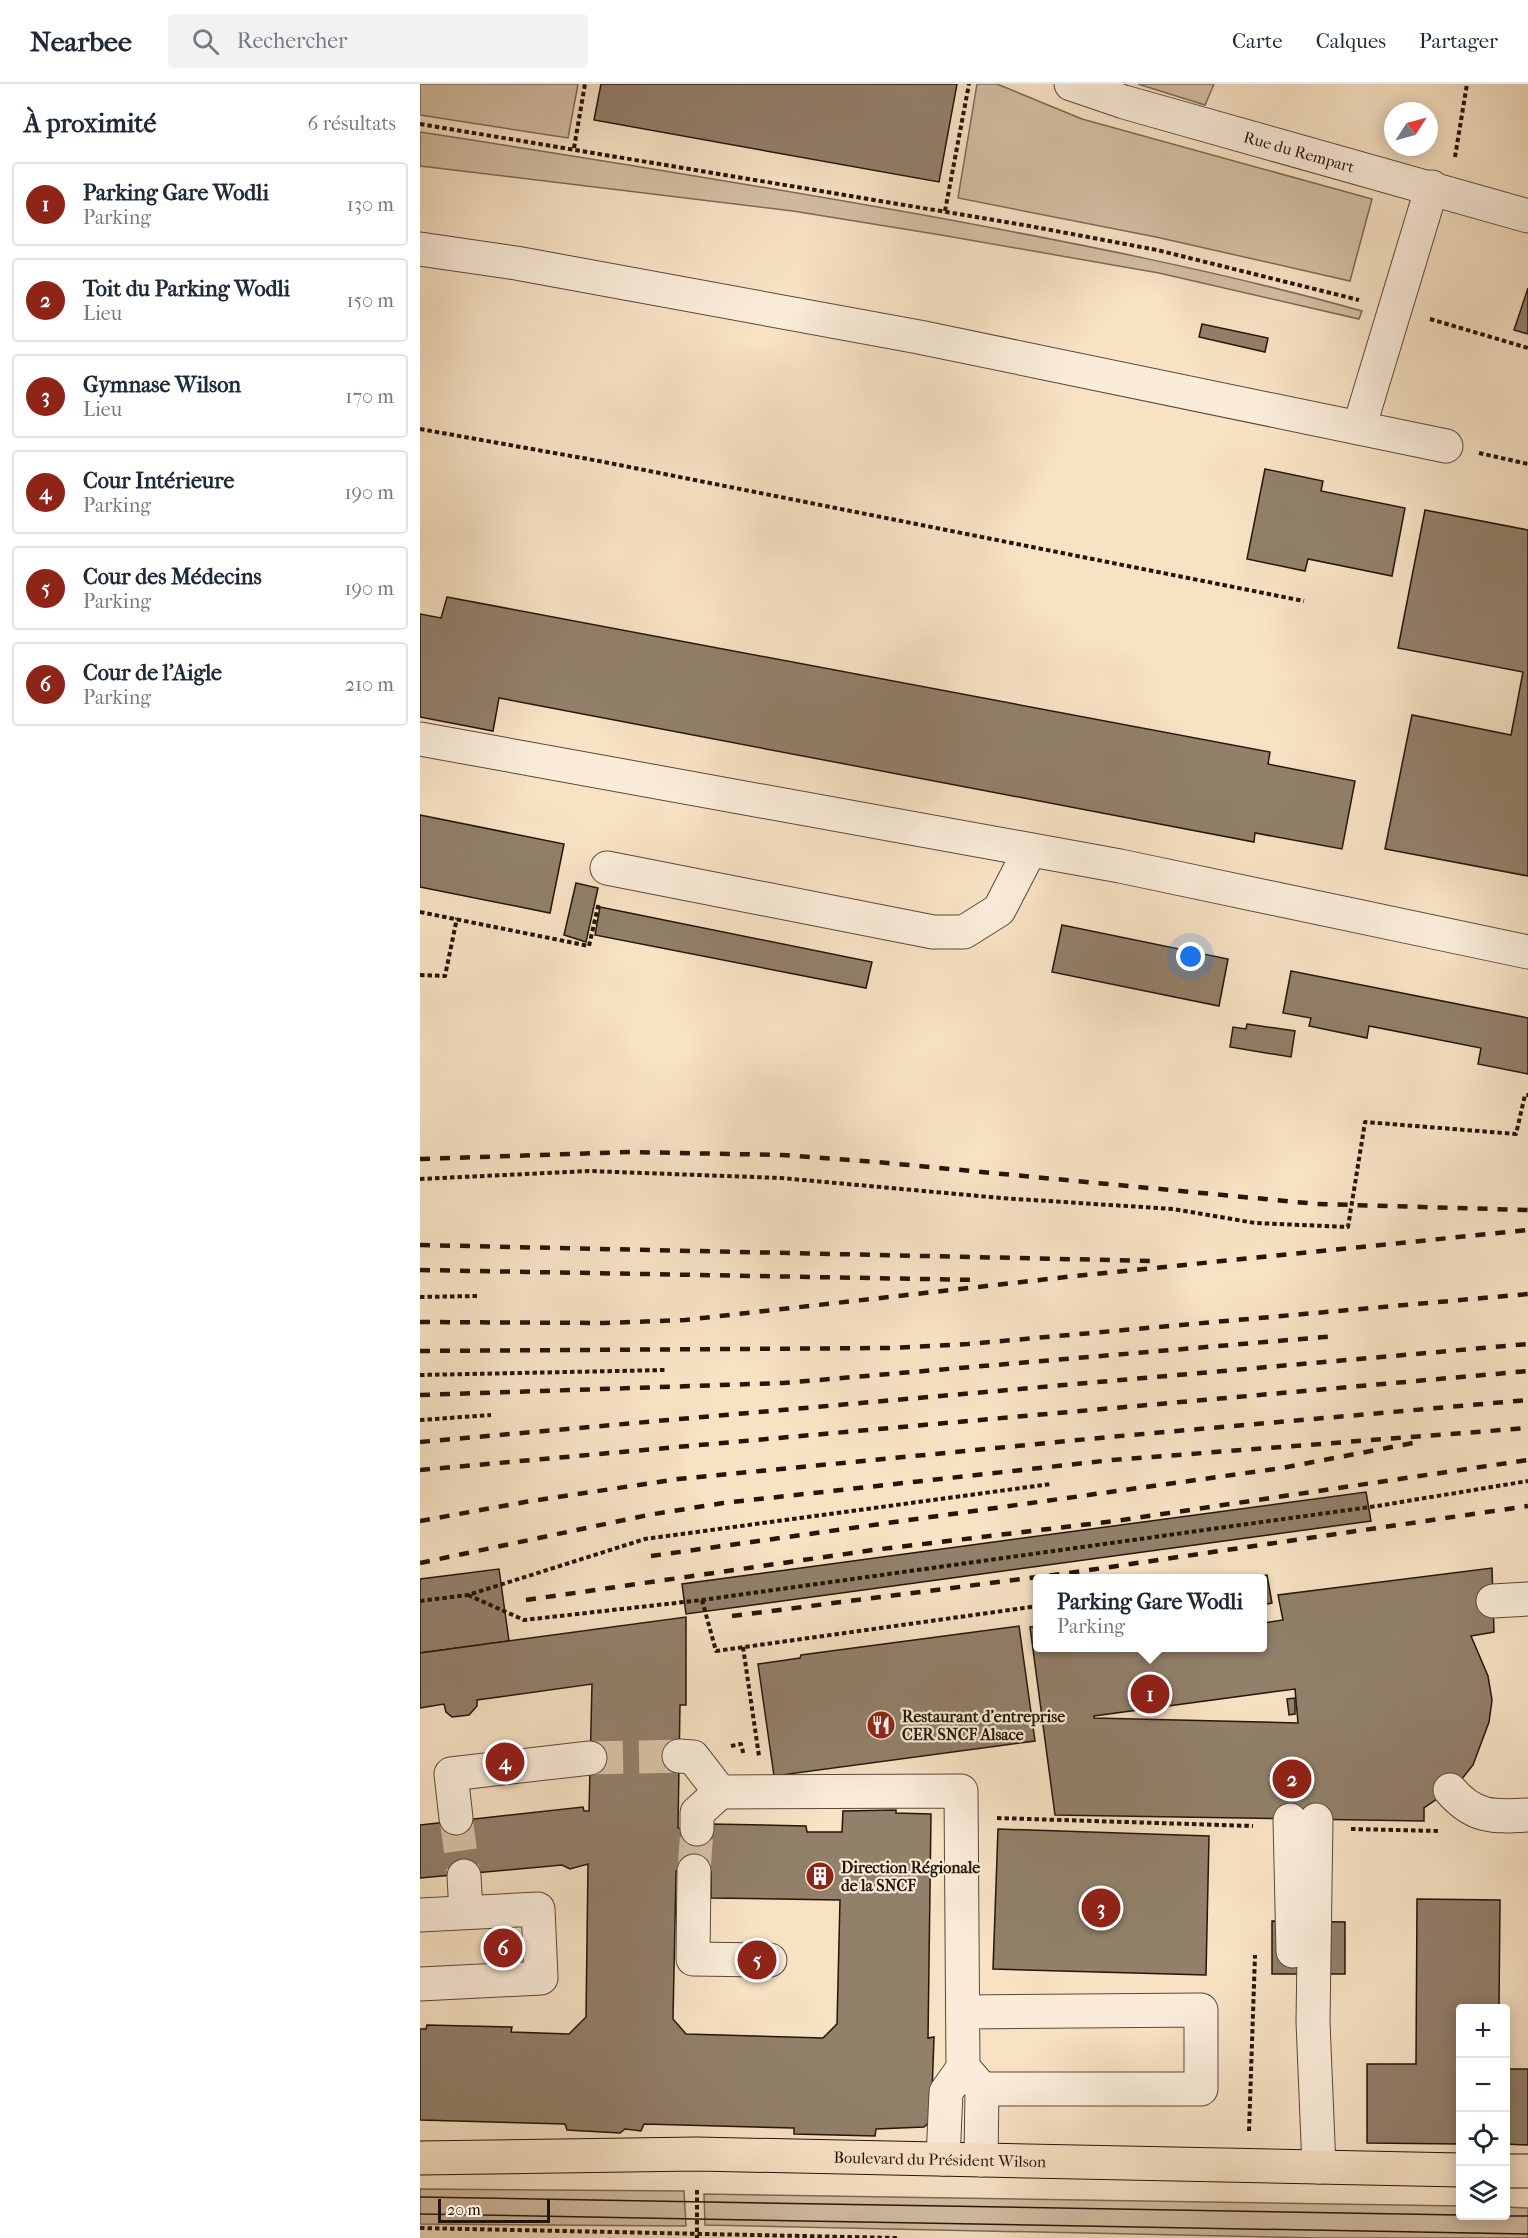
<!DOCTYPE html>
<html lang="fr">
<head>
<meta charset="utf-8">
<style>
  :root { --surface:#fff; --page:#f2f2f3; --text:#1f2937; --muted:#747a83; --line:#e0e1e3; --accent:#8f2418 }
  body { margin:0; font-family:"IM FELL French Canon",serif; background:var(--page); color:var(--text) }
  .controls { position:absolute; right:18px; bottom:18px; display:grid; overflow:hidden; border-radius:6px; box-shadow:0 3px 15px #0003 }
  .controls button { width:54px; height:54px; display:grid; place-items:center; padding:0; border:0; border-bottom:2px solid var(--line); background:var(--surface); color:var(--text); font:30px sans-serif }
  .compass { position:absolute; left:964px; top:18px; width:54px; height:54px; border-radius:50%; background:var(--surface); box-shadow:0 3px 15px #0003; rotate:54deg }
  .scale { position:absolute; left:18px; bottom:15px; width:112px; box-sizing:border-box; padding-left:6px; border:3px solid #251509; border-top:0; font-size:16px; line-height:21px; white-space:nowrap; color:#251509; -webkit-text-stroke:4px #faecd9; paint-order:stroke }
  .you { position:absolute; left:771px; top:873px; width:21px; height:21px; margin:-15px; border:4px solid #fff; border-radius:50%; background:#1a73e8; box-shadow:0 0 0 9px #1a73e833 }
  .badge { display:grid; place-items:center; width:39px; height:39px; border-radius:50%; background:var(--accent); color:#fff; font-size:20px; font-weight:700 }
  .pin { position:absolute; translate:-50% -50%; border:3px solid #fff; box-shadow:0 2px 6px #0006 }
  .popup { position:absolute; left:613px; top:1490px; width:234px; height:78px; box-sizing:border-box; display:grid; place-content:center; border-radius:6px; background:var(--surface); filter:drop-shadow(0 2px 4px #0005); font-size:20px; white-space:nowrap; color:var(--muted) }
  .popup b { font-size:22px; color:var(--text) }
  .popup::after { content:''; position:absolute; left:50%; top:100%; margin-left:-12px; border:12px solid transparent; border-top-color:var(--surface) }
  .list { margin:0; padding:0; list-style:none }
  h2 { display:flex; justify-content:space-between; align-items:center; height:78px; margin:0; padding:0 24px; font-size:26px }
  h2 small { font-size:20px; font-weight:400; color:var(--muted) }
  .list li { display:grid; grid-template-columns:39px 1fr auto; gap:18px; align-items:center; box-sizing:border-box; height:84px; margin:0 12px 12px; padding:0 12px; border:2px solid var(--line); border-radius:6px }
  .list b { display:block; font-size:22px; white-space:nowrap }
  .list p { margin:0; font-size:20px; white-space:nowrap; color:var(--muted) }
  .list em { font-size:20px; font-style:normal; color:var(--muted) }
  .icon { flex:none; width:33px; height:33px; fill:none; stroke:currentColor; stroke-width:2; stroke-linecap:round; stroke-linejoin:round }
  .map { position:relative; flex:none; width:1108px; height:2154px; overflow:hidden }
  header { display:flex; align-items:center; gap:36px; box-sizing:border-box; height:84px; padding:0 30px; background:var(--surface); border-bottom:2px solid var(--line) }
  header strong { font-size:28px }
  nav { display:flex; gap:33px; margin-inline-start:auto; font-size:21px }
  .search { width:420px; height:54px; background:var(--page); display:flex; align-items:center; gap:15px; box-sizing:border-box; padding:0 21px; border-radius:6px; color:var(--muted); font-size:22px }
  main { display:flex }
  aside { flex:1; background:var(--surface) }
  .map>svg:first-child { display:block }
</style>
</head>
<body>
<header>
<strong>Nearbee</strong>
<div class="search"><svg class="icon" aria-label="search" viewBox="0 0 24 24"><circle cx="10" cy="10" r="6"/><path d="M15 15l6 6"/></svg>Rechercher</div>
<nav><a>Carte</a><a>Calques</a><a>Partager</a></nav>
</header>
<main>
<aside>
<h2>À proximité<small>6 résultats</small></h2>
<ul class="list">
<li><span class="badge">1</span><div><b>Parking Gare Wodli</b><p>Parking</p></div><em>130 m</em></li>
<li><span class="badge">2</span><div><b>Toit du Parking Wodli</b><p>Lieu</p></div><em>150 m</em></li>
<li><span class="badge">3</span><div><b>Gymnase Wilson</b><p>Lieu</p></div><em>170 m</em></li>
<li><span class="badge">4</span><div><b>Cour Intérieure</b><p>Parking</p></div><em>190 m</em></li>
<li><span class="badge">5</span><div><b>Cour des Médecins</b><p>Parking</p></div><em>190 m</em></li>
<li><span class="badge">6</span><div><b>Cour de l'Aigle</b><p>Parking</p></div><em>210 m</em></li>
</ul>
</aside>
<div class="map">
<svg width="1108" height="2154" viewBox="0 0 1108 2154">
  <rect width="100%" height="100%" fill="#f7e2c4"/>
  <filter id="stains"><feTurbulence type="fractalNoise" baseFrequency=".00333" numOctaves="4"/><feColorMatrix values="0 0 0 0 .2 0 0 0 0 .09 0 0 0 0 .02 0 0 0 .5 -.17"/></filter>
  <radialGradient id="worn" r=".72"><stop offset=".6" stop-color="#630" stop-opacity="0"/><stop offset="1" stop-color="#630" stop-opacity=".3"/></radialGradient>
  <g fill="#d3bfa4" stroke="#7c6a56" stroke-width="1.5">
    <polygon points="0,0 158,0 148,54 0,31"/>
    <polygon points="557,0 577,0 662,35 952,115 930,197 736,153 538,114"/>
    <polygon points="718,0 794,0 785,21"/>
    <path d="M0,48C170,74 340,102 509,132C655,159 799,187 942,227L939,235L739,189L521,151L373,127L0,82Z"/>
    <polygon points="0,2105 264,2107 266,2142 0,2140"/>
    <polygon points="284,2110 1040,2122 1040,2132 1086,2132 1086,2123 1108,2124 1108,2154 899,2154 285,2141"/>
  </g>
  <g fill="#92806a" stroke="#251509" stroke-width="1.5" fill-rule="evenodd">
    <polygon points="181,0 537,0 519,98 174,36"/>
    <polygon points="1108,204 1108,250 1094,246"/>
    <polygon points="782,240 848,254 845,268 779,253"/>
    <polygon points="845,385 903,397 901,407 985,424 972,492 888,475 885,487 827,475"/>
    <polygon points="1005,426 1108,446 1108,792 965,765 992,631 1091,651 1103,588 978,564"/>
    <polygon points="27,513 850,668 848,680 935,697 922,765 835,749 834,758 79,614 73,647 0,633 0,530 21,534"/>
    <polygon points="0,731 144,760 130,829 0,803"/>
    <polygon points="156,799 178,804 166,858 144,851"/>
    <polygon points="180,823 452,878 446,904 175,851"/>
    <polygon points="642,841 808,875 799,922 632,888"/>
    <polygon points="871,887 1108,934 1108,990 1058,980 1061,964 949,942 947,954 889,942 891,934 863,929"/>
    <polygon points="827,940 875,947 871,973 810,963 813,943 826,945"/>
    <polygon points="946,1408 951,1437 266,1530 262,1500"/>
    <path d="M1072,1484L1074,1548L1051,1552L1068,1592L1072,1616L1069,1638L1053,1681L1037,1701L1004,1724V1737L635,1731L610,1543L618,1542V1564H843V1539L863,1536L858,1511ZM875,1605L878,1639L674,1634V1632Z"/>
    <polygon points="79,1485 89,1557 0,1569 0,1495"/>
    <polygon points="847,1491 852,1519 843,1521 843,1494 825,1494"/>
    <path d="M266,1533V1621H260L258,1744L292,1745V1740L386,1742L387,1748H422L423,1727L476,1726V1729L511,1730L508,1954L514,1953L511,2037L504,2043L456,2045L455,2052L374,2050V2044L224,2040L221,2047L205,2045L200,2049L147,2046L145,2040L0,2036V1945H6L7,1941L92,1943L91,1948L149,1950L166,1933L168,1780L150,1785L142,1781L0,1794V1741L163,1723L164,1727H169L172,1600L57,1616V1622L49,1631L32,1633L26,1628L24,1620L0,1624V1569ZM256,1787L291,1788V1814L420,1816L417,1940L403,1954L266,1950L253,1935Z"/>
    <polygon points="599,1542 615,1657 354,1692 338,1580 380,1574 381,1571"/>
    <polygon points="875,1614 875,1630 869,1631 867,1615"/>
    <polygon points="578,1745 789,1752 786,1891 573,1885"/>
    <polygon points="997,1815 1080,1816 1079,1924 1040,1924 1040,2060 947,2059 947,1980 996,1980"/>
    <polygon points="852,1837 925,1838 925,1890 852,1890"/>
    <polygon points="1086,1985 1108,1985 1108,2061 1086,2060"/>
  </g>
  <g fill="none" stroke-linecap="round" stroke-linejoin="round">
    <g stroke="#d8c3a8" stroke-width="33" stroke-dasharray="33 16" stroke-linecap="butt">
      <polyline points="170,1674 259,1672"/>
      <polyline points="36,1734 44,1792"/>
      <polyline points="274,1787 277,1745"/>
    </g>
    <g stroke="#5a4838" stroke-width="35">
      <g id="minor">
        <path id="s1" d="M651,0L704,18L1108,132"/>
        <polyline points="0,165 96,179 499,253 1026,362"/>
        <polyline points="939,344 1012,103"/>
        <polyline points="0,655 700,782 1108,868"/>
        <polyline points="187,784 513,848 544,848 579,826 609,768"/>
        <polyline points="1073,1517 1108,1515"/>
        <polyline points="259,1672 273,1673 300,1708 541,1707 543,1984 526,2008 523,2075"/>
        <path d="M1030,1706C1054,1734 1073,1733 1108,1731"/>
        <polyline points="36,1734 31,1690 170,1674"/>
        <polyline points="870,1736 873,1867"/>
        <polyline points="896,1736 893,1938 899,2083"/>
        <polyline points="277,1745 277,1729 300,1708"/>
        <polyline points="274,1787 273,1875 350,1876"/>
        <polyline points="44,1792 46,1828"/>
        <polyline points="0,1831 118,1825 121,1894 0,1900"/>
        <polyline points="543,1928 781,1926 781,2005 562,2005"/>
        <polyline points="548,1989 562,2005 561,2076"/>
      </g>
    </g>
    <g stroke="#251509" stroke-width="35">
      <g id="major">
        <path id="s2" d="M0,2074L277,2070L1040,2086"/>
        <polyline points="1086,2087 1108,2087"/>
      </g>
    </g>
    <g stroke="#251509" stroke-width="4" stroke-dasharray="4.5 3" stroke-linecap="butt">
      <polyline points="0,40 604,141 737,166 939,216"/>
      <polyline points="154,64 165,0"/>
      <polyline points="1035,73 1047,0"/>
      <polyline points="525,127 549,0"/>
      <polyline points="1010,235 1108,264"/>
      <polyline points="0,345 179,377 884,517"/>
      <polyline points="1059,369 1108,380"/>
      <polyline points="0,828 169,862 179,818"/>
      <polyline points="0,891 25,892 37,834"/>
      <polyline points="0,1095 169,1087 361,1094 581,1114 753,1125 835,1139 928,1143 945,1038 1096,1050 1105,1011 1108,1011"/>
      <polyline points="0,1213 57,1212"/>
      <polyline points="0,1291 246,1286"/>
      <polyline points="0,1336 71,1331"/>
      <polyline points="48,1511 104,1536 282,1516 957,1422 1108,1397"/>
      <polyline points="282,1516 296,1567 618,1522"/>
      <polyline points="0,1517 48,1511 225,1455 631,1400"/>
      <polyline points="323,1563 339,1672"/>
      <polyline points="311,1662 321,1660 324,1672"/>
      <polyline points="577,1734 833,1742"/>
      <polyline points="931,1745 1019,1747"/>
      <polyline points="829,2047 835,1871"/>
      <polyline points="277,2106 277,2154"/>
      <polyline points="0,2144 477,2154"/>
    </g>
    <use href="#minor" stroke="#faecd9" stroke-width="33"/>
    <use href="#major" stroke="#f7e2c4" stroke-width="33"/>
    <g stroke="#251509" stroke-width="1.5">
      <polyline points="0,2113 1040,2131"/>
      <polyline points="0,2130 1108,2150"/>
      <polyline points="1073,2132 1108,2132"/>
    </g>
    <g stroke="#251509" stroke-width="4.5" stroke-dasharray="10 10" stroke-linecap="butt">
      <polyline points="0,1075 210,1068 362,1071 457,1078 897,1120 1108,1126"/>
      <polyline points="0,1161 735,1177"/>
      <polyline points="0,1186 560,1196"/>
      <polyline points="0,1238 184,1239 265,1236 655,1192 1108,1146"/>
      <polyline points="0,1267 469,1264 548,1260 1108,1210"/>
      <polyline points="0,1311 363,1299 916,1252"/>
      <polyline points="0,1358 1108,1260"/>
      <polyline points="0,1386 1108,1287"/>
      <polyline points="0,1437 105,1418 258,1395 689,1353 1108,1316"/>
      <polyline points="231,1472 862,1384 998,1358"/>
      <polyline points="0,1479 228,1431 303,1419 692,1376 1108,1344"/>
      <polyline points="106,1516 453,1466 695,1437 1108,1376"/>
      <polyline points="312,1532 649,1489 1108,1422"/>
    </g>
  </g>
  <defs>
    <g id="restaurant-disc" transform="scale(1.5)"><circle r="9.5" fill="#8f2418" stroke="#faecd9"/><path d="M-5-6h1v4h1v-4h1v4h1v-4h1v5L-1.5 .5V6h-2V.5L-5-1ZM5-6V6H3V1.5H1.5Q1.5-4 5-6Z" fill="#fff"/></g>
    <g id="building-disc" transform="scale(1.5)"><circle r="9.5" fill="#8f2418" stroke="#faecd9"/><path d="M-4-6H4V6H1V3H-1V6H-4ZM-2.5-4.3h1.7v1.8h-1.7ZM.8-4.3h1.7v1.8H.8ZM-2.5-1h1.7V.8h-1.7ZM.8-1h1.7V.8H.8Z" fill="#fff"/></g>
  </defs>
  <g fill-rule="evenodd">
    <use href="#restaurant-disc" x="461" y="1641"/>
    <use href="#building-disc" x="400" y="1792"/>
  </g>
  <g text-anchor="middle" stroke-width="4.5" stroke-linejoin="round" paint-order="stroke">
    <g font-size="16" fill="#251509" stroke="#faecd9">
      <text dy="6" stroke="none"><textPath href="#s1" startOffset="238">Rue du Rempart</textPath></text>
      <text dy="6" stroke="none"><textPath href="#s2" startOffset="520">Boulevard du Président Wilson</textPath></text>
    </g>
    <g font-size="16" font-weight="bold" fill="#251509" stroke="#faecd9" text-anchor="start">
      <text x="482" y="1638">Restaurant d'entreprise<tspan x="482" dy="18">CER SNCF Alsace</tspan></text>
      <text x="421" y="1789">Direction Régionale<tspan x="421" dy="18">de la SNCF</tspan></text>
    </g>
  </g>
  <rect width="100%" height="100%" filter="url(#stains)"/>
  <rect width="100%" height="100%" fill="url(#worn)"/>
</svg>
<div class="controls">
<button>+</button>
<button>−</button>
<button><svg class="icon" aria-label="locate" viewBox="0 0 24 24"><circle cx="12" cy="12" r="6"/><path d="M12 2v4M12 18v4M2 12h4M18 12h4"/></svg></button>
<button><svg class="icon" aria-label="layers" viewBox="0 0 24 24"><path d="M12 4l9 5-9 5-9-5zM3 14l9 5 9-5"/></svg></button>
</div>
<svg class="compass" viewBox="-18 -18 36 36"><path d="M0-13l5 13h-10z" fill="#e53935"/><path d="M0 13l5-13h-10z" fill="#747a83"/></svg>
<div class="scale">20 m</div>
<div class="you"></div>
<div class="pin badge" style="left:730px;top:1610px">1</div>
<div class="popup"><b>Parking Gare Wodli</b>Parking</div>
<div class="pin badge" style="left:872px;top:1695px">2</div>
<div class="pin badge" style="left:681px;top:1824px">3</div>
<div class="pin badge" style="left:85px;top:1678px">4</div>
<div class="pin badge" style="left:337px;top:1876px">5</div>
<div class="pin badge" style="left:83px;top:1864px">6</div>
</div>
</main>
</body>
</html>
